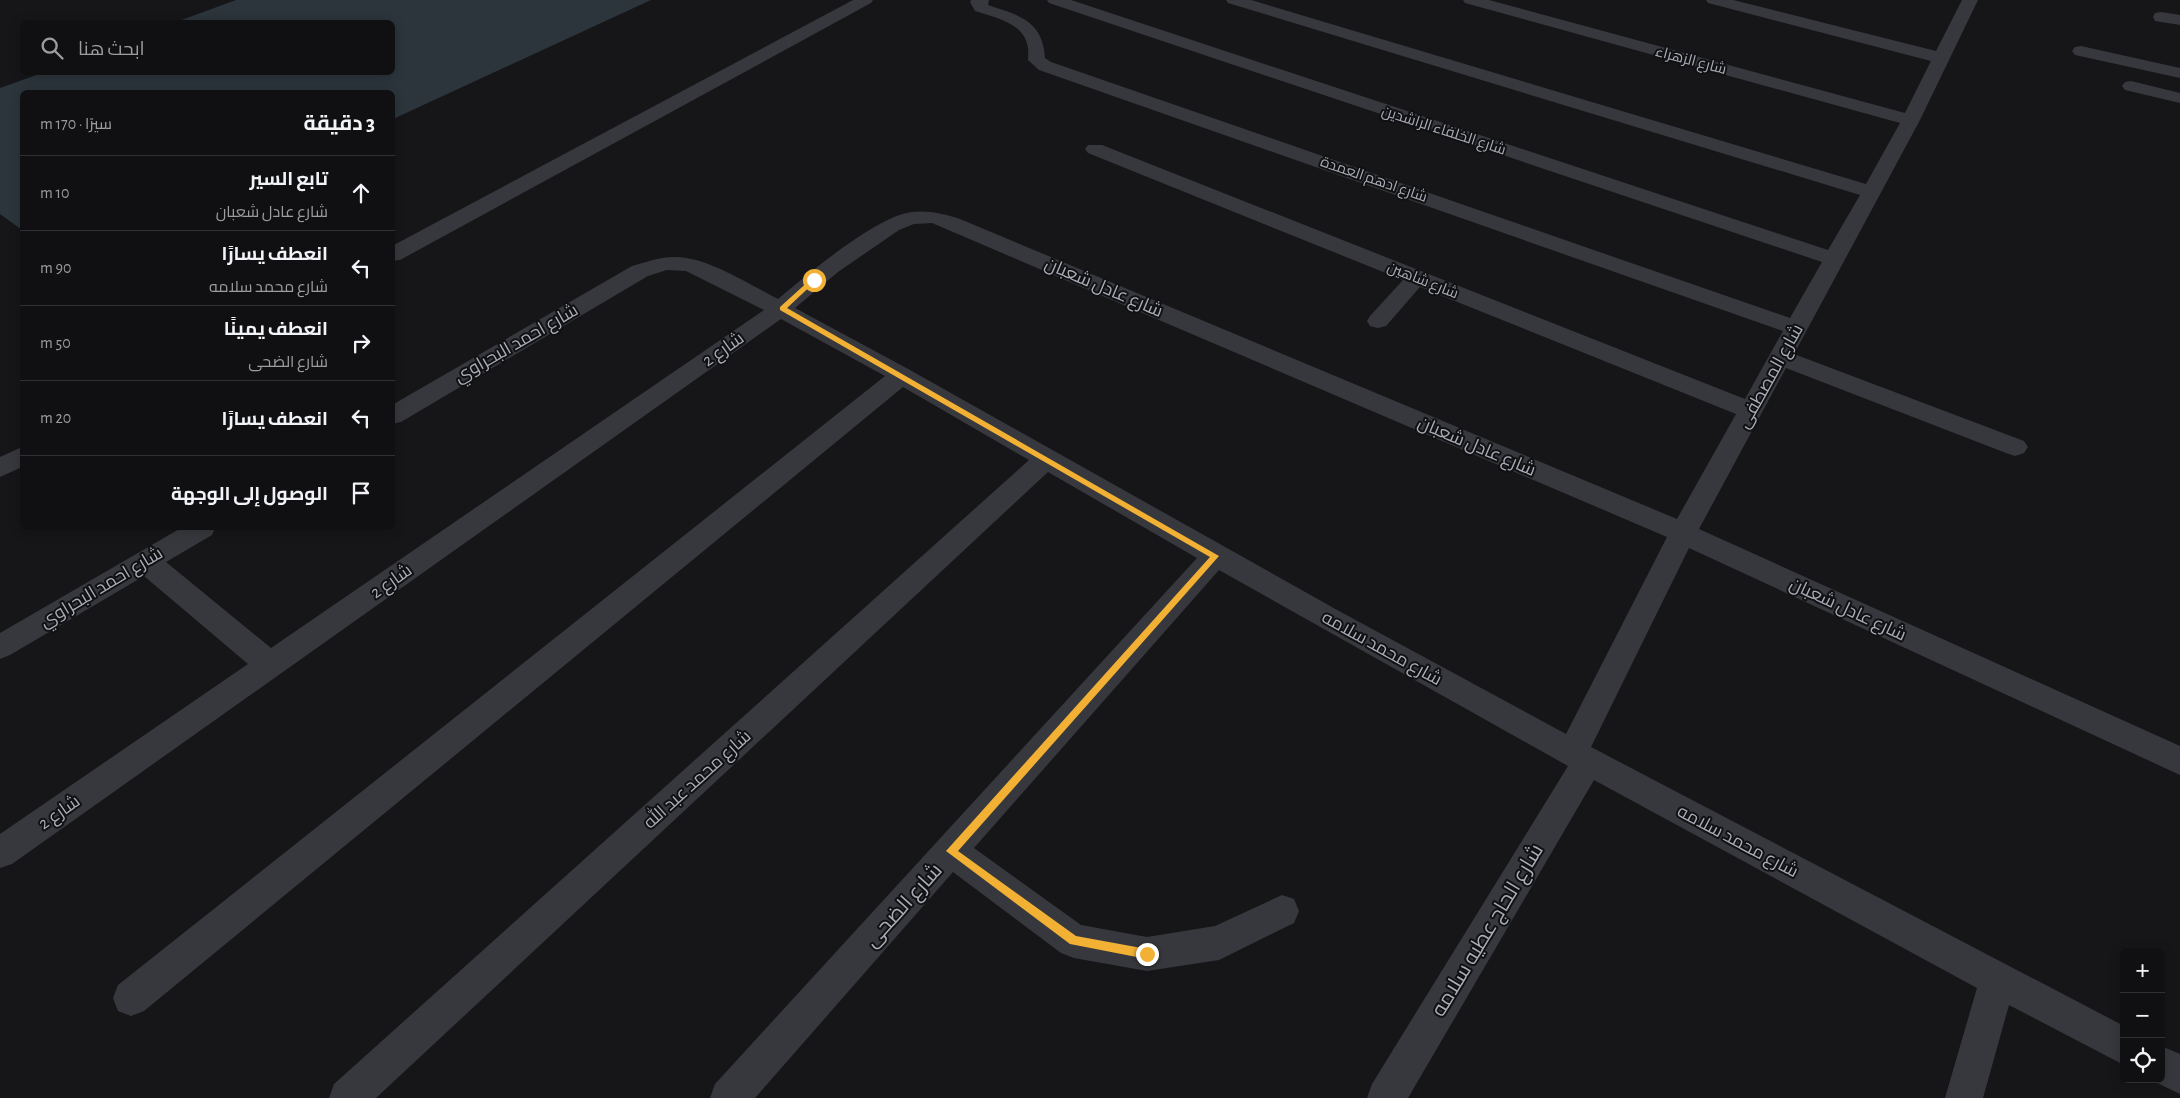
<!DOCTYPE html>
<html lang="ar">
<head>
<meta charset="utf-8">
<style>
  :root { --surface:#101012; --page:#19191b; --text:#f1f3f6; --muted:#9c9d9f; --line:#303032 }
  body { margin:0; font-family:"Alegreya Sans",Cairo,sans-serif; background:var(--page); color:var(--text); direction:rtl }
  .controls { position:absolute; right:15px; bottom:15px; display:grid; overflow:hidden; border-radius:8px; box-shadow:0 2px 12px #0003 }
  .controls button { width:45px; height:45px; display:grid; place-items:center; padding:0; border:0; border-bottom:1px solid var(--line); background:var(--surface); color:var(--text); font:25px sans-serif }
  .stop { position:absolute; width:15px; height:15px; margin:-11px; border:4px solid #f2b134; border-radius:50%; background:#fff }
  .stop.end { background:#f2b134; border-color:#fff; box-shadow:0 1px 5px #0008 }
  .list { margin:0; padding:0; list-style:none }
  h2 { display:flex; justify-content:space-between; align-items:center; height:65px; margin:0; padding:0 20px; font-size:21px }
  h2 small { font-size:16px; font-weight:400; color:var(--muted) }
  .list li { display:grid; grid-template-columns:32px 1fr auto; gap:15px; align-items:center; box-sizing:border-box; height:75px; padding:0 20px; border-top:1px solid var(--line) }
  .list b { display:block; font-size:19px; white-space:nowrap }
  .list p { margin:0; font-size:16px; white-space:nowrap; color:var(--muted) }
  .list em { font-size:16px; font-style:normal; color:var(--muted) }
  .icon { flex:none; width:28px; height:28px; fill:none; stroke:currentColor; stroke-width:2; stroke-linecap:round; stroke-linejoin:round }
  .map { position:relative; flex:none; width:2180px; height:1098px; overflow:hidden; direction:ltr }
  .search { position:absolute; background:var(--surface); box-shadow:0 2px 12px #0003; left:20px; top:20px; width:375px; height:55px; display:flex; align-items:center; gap:12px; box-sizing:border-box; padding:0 18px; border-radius:8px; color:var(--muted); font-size:19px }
  .panel { position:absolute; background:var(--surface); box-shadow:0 2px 12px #0003; left:20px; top:90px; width:375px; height:440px; border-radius:8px; direction:rtl }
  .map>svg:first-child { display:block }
</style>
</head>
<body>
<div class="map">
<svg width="2180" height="1098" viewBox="0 0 2180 1098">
  <rect width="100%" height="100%" fill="#161618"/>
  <polygon fill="#2c353c" points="236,0 651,0 393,119 392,92 22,92 22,230 0,214 0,88 42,73 392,72 392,22 176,22"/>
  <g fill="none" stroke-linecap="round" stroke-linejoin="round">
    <g fill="#37383d" fill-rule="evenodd">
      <polygon points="853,0 873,0 871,3 400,260 392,261 392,246"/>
      <path d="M971,0H989L988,5C1018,15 1043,20 1045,58L1051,62L1790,318L1822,262L1049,3L1047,0H1071L1828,250L1860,195L1228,3L1226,0H1251L1866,184L1900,123L1465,3L1463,0H1489L1905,113L1931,61L1708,3L1706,0H1733L1936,51L1962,0H1978L1920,120L1794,354L2024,441L2028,447L2024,453L2015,456L2006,453L1786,368L1699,529L2180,746V775L1689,548L1591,747L2124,1026V1065L2009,1005L1983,1098H1945L1977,988L1594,780L1408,1098H1367L1372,1084L1568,766L1219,570L974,848L1081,925L1147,937L1215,926L1282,895L1294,899L1299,911L1294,923L1219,960L1147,971L1074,958L1061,953L953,872L755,1098H710L715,1084L1197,558L1048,472L376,1098H329L334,1084L1029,460L903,387L144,1011L131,1016L118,1011L113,998L118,985L885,376L781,319L12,864L0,868V834L248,664L144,576L10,655L0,659V633L181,528H215L212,535L166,562L271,648L764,310L686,271L667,270L648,276L401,422L392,424V405L632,266C646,262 660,257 674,257C706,256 750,285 778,299C807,275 876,216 912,212C929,210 944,214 960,219L1677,519L1736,414L1420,287L1386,326L1378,328L1370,326L1367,321L1370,316L1403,280L1088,153L1085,149L1088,145H1102L1745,399L1783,331L1039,70L1028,60C1028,55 1029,49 1027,44C1023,23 993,17 975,11L970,2ZM932,223L1667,537L1566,734L1339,611L910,370L795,308L838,272L899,230L914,224Z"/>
      <polygon points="2161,12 2180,15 2180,25 2155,21 2153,17 2155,13"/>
      <polygon points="2081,46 2180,68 2180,78 2075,55 2072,51 2075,47"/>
      <polygon points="2131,81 2180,93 2180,103 2125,90 2122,86 2125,82"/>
      <polygon points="22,447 22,467 0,477 0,457"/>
      <polygon points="2161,1046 2180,1054 2180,1094 2149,1079 2161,1079"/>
    </g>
  </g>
  <polygon fill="#f2b134" points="811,279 817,280 787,308 1219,556 958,851 1076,936 1147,949 1152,954 1151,957 1147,959 1070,944 946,851 1210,557 780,310 780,307"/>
  <g text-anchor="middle" stroke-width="4" stroke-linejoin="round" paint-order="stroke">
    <g font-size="15" fill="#a8adb8" stroke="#111113">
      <text transform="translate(1691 60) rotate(15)" y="5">شارع الزهراء</text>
      <text transform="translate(1444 130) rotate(18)" y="5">شارع الخلفاء الراشدين</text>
      <text transform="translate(1374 179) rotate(19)" y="5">شارع ادهم العمدة</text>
      <text transform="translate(1423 280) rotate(22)" y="5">شارع شاهين</text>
    </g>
    <g font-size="18" fill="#a8adb8" stroke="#111113">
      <text transform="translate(1104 287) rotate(23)" y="6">شارع عادل شعبان</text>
      <text transform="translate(516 343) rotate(-30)" y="6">شارع احمد البحراوي</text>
      <text transform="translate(723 349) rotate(-35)" y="6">شارع 2</text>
      <text transform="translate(1770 376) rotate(-61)" y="6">شارع المصطفى</text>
      <text transform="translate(1477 446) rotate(23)" y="6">شارع عادل شعبان</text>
      <text transform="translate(391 581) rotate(-35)" y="6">شارع 2</text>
      <text transform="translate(101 587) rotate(-31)" y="6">شارع احمد البحراوي</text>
      <text transform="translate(1848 609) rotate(25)" y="6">شارع عادل شعبان</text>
      <text transform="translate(1382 648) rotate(29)" y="6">شارع محمد سلامه</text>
      <text transform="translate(697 779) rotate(-42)" y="6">شارع محمد عبد الله</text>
      <text transform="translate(59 812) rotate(-35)" y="6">شارع 2</text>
      <text transform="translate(1738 841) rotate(28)" y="6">شارع محمد سلامه</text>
    </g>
    <g font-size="21" fill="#a8adb8" stroke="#111113">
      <text transform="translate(903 905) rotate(-48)" y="7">شارع الضحى</text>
      <text transform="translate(1487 930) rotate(-59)" y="7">شارع الحاج عطيه سلامه</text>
    </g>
  </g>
</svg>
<div class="controls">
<button>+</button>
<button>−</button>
<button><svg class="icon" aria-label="locate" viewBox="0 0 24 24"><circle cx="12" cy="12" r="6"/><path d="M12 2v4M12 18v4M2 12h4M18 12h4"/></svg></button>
</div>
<div class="stop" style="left:814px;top:280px"></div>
<div class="stop end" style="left:1147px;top:954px"></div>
<div class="search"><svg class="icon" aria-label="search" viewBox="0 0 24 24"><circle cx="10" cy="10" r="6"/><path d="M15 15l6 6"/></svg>ابحث هنا</div>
<section class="panel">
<h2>3 دقيقة<small>سيرًا · 170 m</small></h2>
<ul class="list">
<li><svg class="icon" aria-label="ahead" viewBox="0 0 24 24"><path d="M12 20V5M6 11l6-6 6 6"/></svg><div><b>تابع السير</b><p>شارع عادل شعبان</p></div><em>10 m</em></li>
<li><svg class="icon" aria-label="left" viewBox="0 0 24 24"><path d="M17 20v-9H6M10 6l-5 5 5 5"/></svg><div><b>انعطف يسارًا</b><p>شارع محمد سلامه</p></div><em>90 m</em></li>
<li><svg class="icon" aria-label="right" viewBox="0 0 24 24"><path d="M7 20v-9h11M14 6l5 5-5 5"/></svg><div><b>انعطف يمينًا</b><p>شارع الضحى</p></div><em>50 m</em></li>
<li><svg class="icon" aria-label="left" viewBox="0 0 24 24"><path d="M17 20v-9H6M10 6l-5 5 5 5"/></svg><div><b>انعطف يسارًا</b></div><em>20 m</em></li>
<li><svg class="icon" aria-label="arrive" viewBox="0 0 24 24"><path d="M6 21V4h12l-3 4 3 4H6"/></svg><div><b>الوصول إلى الوجهة</b></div></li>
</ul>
</section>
</div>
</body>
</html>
